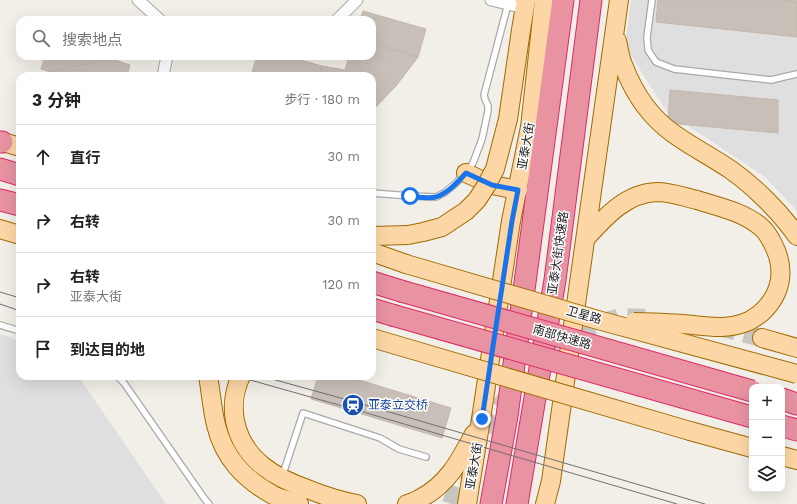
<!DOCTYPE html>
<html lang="zh">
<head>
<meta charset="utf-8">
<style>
  :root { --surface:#fff; --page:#f6f6f6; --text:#222; --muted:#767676; --line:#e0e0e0 }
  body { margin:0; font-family:"Work Sans","Noto Sans SC",sans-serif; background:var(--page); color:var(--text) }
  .controls { position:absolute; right:12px; bottom:12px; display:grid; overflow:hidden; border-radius:8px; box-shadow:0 4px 16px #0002 }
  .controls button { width:36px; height:36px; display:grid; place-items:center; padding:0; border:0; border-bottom:1px solid var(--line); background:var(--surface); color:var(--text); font:20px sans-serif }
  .stop { position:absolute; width:12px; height:12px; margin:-9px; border:3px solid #1a73e8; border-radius:50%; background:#fff }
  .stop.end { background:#1a73e8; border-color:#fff; box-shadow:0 1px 4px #0008 }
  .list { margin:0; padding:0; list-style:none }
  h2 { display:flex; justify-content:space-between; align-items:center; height:52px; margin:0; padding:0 16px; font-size:17px }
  h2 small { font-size:13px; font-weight:400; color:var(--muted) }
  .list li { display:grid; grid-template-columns:26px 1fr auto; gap:12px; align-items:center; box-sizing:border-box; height:64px; padding:0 16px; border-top:1px solid var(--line) }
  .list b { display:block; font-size:15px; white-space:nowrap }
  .list p { margin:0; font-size:13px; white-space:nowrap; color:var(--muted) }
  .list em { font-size:13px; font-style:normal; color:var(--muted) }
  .icon { flex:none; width:22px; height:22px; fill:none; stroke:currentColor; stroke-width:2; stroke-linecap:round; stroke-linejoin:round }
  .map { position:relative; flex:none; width:797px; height:504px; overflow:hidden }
  .search { position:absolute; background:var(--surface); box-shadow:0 4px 16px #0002; left:16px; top:16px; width:360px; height:44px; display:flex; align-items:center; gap:10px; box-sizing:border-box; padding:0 14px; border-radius:12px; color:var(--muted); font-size:15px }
  .panel { position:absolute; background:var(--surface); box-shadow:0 4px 16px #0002; left:16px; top:72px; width:360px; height:308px; border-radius:12px }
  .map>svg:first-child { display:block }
</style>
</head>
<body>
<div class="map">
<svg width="797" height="504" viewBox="0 0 797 504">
  <rect width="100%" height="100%" fill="#f2efe9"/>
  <g fill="#e0dfdf">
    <polygon points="631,0 797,0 797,211 765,177 667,112 625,46"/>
    <polygon points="0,334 20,341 20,376 78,376 166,504 0,504"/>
  </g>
  <g fill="#c7bfb8" stroke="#c4b6ab">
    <polygon points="658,0 784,0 797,1 797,37 656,22"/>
    <polygon points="363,11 426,29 418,57 372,43 372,20 360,20"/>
    <polygon points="372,43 418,57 396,86 372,111 372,76 319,76 322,66 345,70 349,56 372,56"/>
    <polygon points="45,56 101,56 112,59 108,76 65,76 41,69"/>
    <polygon points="257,56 287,56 322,66 319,76 253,76 251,75"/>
    <polygon points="112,59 130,65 127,76 47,76 48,71"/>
    <polygon points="670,90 778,100 778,133 668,123"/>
    <polygon points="318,376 346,376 451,408 442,438 311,399"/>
  </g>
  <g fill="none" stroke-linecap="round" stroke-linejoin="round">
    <g stroke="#c8c6c1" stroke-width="18" stroke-dasharray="18 9" stroke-linecap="butt">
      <polyline points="718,327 762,338"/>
      <polyline points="451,504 456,489 467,462 496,411 524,377 555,347 594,325 620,317 651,318"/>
    </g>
    <g stroke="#a9a9a9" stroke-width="8">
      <g id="lane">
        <polyline points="652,0 647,37 648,50 656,62 674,69 771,80 797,74"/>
        <polyline points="372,193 410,196 436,197 444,193 455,184 466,173 473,163 482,139 488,111 488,106 485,99 484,95 508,4"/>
        <polyline points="0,325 20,331"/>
        <polyline points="117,376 124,383 204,498 209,504"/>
        <polyline points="282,477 303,413 380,438 399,449 426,457"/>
      </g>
    </g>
    <g stroke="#a9a9a9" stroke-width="13">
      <g id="street">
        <polyline points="138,0 160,20"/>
        <polyline points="491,0 525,8"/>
        <polyline points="337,20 357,0"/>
        <polyline points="163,76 167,56"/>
      </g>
    </g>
    <g stroke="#a06b00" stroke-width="20">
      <g id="primary">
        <polyline points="521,30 526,0"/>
        <path d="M617,41C619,49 620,59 624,67C634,93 651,118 674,134C692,147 712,157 731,170C755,187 780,212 797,236"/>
        <polyline points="0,141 20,147"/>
        <polyline points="466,173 492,185 518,190"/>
        <polyline points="0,229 20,235"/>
        <polyline points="372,236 408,235"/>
        <path d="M586,238C605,217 626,193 657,192C671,192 684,197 697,200"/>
        <polyline points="372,252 406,264"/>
        <polyline points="372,338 413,350"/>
        <polyline points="762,338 797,348"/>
        <path d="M208,376C211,392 212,409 216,425C224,458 244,479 273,495C281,499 291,501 299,504"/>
        <path d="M241,376C234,391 232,404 235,421C243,460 275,478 310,490C325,496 341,501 357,504"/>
        <polyline points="690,431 752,448"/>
        <polyline points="782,456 797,460"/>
        <path d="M407,504C412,503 417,500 421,498C448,484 460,460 474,434"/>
        <polyline points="467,504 481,419 511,221 530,127 544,0"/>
        <polyline points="545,504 551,481 619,0"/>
      </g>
    </g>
    <g stroke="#dc2a67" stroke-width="23">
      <g id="highway">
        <polyline points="0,142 2,142"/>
        <polyline points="0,169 20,175"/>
        <polyline points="0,200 20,205"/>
        <polyline points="372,282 401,291"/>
        <polyline points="372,309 392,315"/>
        <polyline points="782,399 797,404"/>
        <polyline points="782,426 797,430"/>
        <polyline points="491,504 507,416 563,0"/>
        <polyline points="517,504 555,280 591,0"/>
      </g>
    </g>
    <use href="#lane" stroke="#fff" stroke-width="5.5"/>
    <use href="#street" stroke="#fff" stroke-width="11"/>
    <use href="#primary" stroke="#fcd6a4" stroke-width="18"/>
    <use href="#highway" stroke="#e892a2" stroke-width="21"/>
    <g stroke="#707070" stroke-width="1">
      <polyline points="0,292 20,298"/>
      <polyline points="0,304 20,311"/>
      <polyline points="236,376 353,409 677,504"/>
      <polyline points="261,376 355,402 705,504"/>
    </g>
    <g stroke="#a06b00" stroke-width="20" stroke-linecap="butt">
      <g id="primary-bridge">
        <polyline points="408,235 423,232 442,227 466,211 477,200 486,186 495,169 508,119 521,30"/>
        <polyline points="406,264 598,320 797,374"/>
        <path d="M634,322C650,322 667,323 683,324C706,326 726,331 749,321C753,319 757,316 761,313C782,294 786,269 773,244C770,238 766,231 761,227C744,212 719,207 697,200"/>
        <polyline points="413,350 690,431"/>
      </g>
    </g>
    <g stroke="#dc2a67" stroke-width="23" stroke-linecap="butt">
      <g id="highway-bridge">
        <polyline points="401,291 752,391"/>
        <polyline points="392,315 752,417"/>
      </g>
    </g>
    <use href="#primary-bridge" stroke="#fcd6a4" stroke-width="18"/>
    <use href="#highway-bridge" stroke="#e892a2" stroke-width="21"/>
  </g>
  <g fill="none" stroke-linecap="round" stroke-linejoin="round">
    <path stroke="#1a73e8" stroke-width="5" d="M410,196C418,197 428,199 436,197C448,193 458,182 466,173L492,185L518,190L512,221L482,419"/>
  </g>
  <defs>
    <g id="station-disc" transform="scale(1.15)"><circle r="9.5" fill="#1a4fb4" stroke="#fff"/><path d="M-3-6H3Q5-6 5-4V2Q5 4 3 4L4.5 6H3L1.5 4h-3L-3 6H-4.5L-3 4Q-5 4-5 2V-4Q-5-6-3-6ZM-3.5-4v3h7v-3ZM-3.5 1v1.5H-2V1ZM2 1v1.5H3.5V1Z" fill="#fff"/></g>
  </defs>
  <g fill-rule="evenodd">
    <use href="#station-disc" x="353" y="405"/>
  </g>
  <g text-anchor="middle" stroke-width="3" stroke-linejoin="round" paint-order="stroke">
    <g font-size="12" fill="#222" stroke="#fff">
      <text transform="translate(526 146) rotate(-80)" y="4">亚泰大街</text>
      <text transform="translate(558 253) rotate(-82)" y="4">亚泰大街快速路</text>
      <text transform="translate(584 315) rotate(16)" y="4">卫星路</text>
      <text transform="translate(562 337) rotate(16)" y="4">南部快速路</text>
      <text transform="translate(474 466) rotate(-80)" y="4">亚泰大街</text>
    </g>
    <g font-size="12" fill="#164399" stroke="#fff" text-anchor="start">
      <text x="368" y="409">亚泰立交桥</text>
    </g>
  </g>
</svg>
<div class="controls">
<button>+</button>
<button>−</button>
<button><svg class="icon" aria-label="layers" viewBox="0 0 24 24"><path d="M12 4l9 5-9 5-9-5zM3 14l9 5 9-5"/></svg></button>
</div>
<div class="stop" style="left:410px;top:196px"></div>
<div class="stop end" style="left:482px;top:419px"></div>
<div class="search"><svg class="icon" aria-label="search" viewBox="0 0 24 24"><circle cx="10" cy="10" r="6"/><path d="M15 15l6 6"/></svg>搜索地点</div>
<section class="panel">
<h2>3 分钟<small>步行 · 180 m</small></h2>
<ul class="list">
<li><svg class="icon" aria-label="ahead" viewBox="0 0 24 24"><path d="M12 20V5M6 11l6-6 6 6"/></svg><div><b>直行</b></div><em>30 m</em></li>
<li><svg class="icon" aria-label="right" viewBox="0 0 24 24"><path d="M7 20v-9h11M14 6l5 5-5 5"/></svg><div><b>右转</b></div><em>30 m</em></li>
<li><svg class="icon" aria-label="right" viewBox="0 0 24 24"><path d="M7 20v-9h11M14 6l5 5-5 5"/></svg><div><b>右转</b><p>亚泰大街</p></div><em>120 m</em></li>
<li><svg class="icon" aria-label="arrive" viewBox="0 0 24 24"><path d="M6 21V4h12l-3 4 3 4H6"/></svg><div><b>到达目的地</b></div></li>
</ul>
</section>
</div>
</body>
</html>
